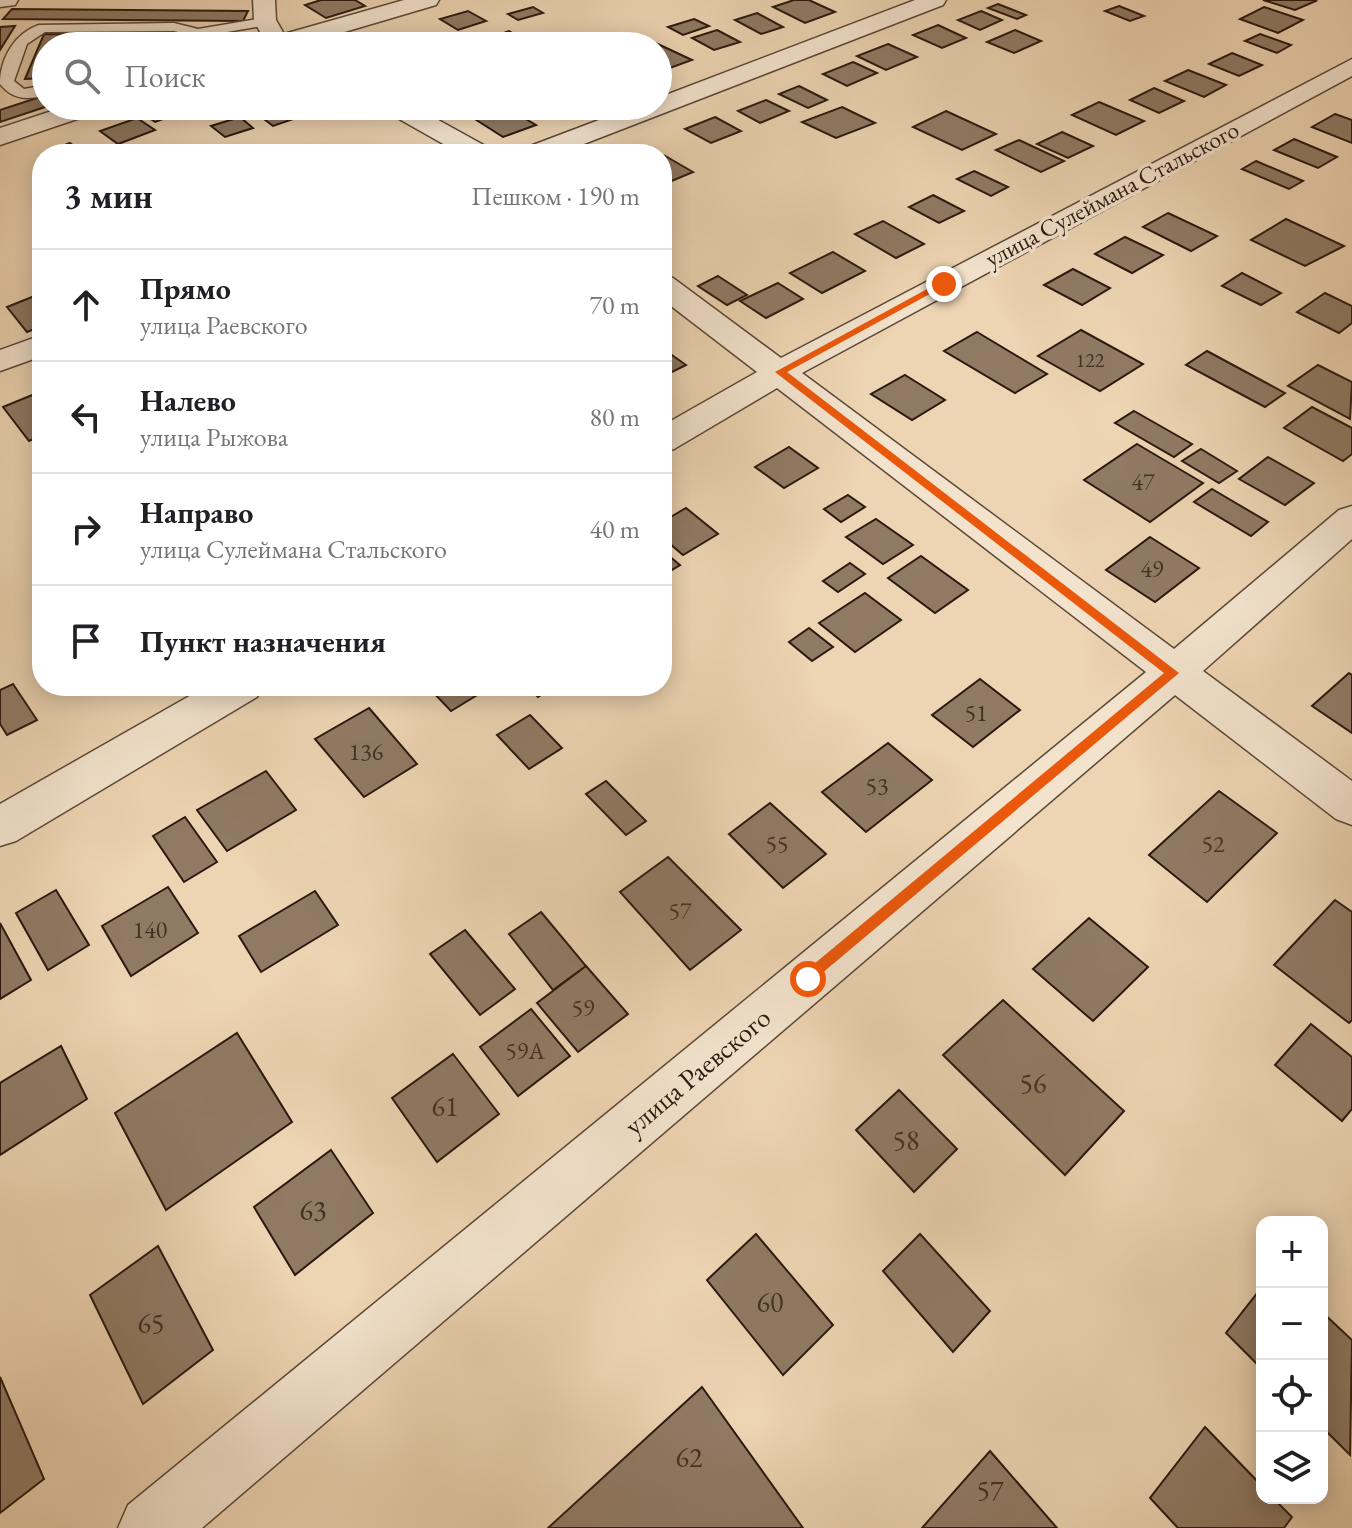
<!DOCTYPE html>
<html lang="ru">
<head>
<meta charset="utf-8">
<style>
  :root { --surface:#fff; --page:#f2f2f2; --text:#202124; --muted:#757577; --line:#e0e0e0 }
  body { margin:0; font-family:"EB Garamond",serif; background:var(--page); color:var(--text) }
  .controls { position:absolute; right:24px; bottom:24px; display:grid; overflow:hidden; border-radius:16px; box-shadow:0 4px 20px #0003 }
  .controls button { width:72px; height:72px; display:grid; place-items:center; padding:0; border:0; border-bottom:2px solid var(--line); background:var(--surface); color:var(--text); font:40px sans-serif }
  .stop { position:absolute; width:24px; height:24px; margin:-18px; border:6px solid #ea580c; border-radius:50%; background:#fff }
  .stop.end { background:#ea580c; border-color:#fff; box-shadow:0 2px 8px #0008 }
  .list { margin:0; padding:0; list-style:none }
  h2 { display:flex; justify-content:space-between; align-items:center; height:104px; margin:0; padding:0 32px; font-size:34px }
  h2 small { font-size:26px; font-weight:400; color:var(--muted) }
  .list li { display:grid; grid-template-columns:52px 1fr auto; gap:24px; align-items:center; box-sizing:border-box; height:112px; padding:0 32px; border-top:2px solid var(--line) }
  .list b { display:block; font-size:30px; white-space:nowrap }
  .list p { margin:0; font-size:26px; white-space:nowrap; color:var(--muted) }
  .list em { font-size:26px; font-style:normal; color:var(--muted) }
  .icon { flex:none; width:44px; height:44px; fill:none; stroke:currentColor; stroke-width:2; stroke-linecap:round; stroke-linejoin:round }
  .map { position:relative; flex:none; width:1352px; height:1528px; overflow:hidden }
  .search { position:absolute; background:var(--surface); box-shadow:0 4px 20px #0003; left:32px; top:32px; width:640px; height:88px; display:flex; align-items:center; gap:20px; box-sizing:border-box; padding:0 28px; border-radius:44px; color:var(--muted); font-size:30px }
  .panel { position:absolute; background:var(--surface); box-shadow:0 4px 20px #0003; left:32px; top:144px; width:640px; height:552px; border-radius:32px }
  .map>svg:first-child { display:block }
</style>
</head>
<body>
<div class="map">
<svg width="1352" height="1528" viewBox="0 0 1352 1528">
  <rect width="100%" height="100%" fill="#edd4b2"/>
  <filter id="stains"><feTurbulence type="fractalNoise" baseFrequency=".0025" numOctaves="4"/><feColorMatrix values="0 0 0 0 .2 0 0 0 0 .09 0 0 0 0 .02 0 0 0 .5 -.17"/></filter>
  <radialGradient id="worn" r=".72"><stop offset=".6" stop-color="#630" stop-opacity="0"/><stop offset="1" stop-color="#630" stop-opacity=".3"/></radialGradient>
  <g fill="#907a64" stroke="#2b190f" stroke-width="2">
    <polygon points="321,0 355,0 365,6 326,18 305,5"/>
    <polygon points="794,0 809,0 835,12 805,23 773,7"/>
    <polygon points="1263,0 1314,0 1316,1 1295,10"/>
    <polygon points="998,4 1026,15 1017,19 988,8"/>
    <polygon points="1119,6 1144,16 1130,21 1105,11"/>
    <polygon points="533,7 543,13 518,20 508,14"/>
    <polygon points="1264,7 1303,20 1278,33 1240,19"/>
    <polygon points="12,9 248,11 243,21 3,19"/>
    <polygon points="468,11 486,21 458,30 440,19"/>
    <polygon points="981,11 1002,20 980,30 958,20"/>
    <polygon points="757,13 783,27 761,34 735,20"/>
    <polygon points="694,19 709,26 683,35 668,27"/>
    <polygon points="938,25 966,38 942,48 913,35"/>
    <polygon points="15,26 0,50 0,27"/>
    <polygon points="717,30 740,42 714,50 692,38"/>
    <polygon points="1015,30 1041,41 1014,53 987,42"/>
    <polygon points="509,31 533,45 490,46 481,41"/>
    <polygon points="456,33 470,45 453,46 442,37"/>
    <polygon points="44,34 156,35 149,46 46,46 46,78 25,79"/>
    <polygon points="373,34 394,46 337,46"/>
    <polygon points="1260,34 1291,45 1277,53 1245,41"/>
    <polygon points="223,38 235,45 198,46"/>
    <polygon points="647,39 692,60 670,68 658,62 658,46 630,46"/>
    <polygon points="888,44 917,57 886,70 857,56"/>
    <polygon points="1232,53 1262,65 1239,76 1209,64"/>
    <polygon points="853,62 877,73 847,86 823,74"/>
    <polygon points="1188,70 1226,85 1204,97 1165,81"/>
    <polygon points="799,86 827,100 808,108 779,94"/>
    <polygon points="1154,88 1184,101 1159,113 1130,100"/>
    <polygon points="46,95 48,106 0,122 0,110"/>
    <polygon points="766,100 789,111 760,123 738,111"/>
    <polygon points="1099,102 1144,121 1116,135 1072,115"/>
    <polygon points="161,106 181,106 188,110 155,122 142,113"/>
    <polygon points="265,106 292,106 305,115 273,126 252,110"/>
    <polygon points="364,106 373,112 353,119 344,113"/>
    <polygon points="487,107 500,115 512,111 536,125 503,137 467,114"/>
    <polygon points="842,107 875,123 836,138 802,122"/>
    <polygon points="946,111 996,134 962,150 913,127"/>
    <polygon points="1335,114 1352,120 1352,143 1312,127"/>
    <polygon points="240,117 253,128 225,137 211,126"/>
    <polygon points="715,117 741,131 711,143 685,129"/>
    <polygon points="137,118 155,130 118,144 100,131"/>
    <polygon points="1062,132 1093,146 1068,158 1037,144"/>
    <polygon points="1294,139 1337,157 1318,168 1274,150"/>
    <polygon points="1019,140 1064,161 1041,172 996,150"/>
    <polygon points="70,143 84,154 47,152"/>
    <polygon points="648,146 693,172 662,185 662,154 627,154"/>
    <polygon points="1256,161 1303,181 1289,189 1242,169"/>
    <polygon points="974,171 1008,187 991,196 957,179"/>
    <polygon points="933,195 964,211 939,223 909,207"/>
    <polygon points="1168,213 1217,236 1191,251 1143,227"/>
    <polygon points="1286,219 1344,246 1305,266 1251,240"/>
    <polygon points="883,221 924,244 896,258 855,234"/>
    <polygon points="1125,237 1163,255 1132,273 1095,254"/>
    <polygon points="833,252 865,271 822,293 790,273"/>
    <polygon points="1073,269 1110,288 1082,305 1044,285"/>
    <polygon points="1242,273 1281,293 1261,305 1222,286"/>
    <polygon points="718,276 747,295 727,305 698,286"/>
    <polygon points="778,283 803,299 766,318 740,301"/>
    <polygon points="42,293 42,326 27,332 7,307"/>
    <polygon points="1325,293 1352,306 1352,323 1339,333 1297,312"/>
    <polygon points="1081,330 1143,364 1100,391 1038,356"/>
    <polygon points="977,332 1047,374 1015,393 944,351"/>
    <polygon points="662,348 686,365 662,377"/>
    <polygon points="1207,351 1285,393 1265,407 1186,365"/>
    <polygon points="1318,365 1352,382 1350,419 1288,386"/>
    <polygon points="905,375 945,400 912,420 871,394"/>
    <polygon points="42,391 42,435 29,441 3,407"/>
    <polygon points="1312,407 1352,428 1352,454 1343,461 1284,428"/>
    <polygon points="1134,411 1192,444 1174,457 1115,423"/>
    <polygon points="1137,444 1203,483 1150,522 1084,480"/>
    <polygon points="789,447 818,468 784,488 755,467"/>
    <polygon points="1201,449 1237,471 1219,483 1182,461"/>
    <polygon points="1268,457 1314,483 1285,505 1239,479"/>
    <polygon points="1212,489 1268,522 1251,536 1194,502"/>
    <polygon points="848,495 865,507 841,522 824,509"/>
    <polygon points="686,508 718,534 683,555 662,537 662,522"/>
    <polygon points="876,519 913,545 883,564 846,537"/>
    <polygon points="1150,537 1199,568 1155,602 1106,570"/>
    <polygon points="662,550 680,565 662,576"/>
    <polygon points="921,556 968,590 935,613 888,578"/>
    <polygon points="850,563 865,574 838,592 823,581"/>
    <polygon points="865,593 901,620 855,652 819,623"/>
    <polygon points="809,628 833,647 812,661 789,642"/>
    <polygon points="1349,673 1352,675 1352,733 1312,706"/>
    <polygon points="980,679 1020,710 973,747 932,715"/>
    <polygon points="13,684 37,720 7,735 0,724 0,690"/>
    <polygon points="427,686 492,686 451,711"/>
    <polygon points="527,686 555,686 538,697"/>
    <polygon points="369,708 417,764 364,797 315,739"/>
    <polygon points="530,715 562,748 529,769 497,735"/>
    <polygon points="888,743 932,780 866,832 822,792"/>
    <polygon points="266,771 296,810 227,851 197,810"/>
    <polygon points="606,781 646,821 626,835 586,794"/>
    <polygon points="1219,791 1277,833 1207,902 1149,855"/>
    <polygon points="770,803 826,854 783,888 729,834"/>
    <polygon points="185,817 217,862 184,882 153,836"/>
    <polygon points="668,857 741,930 690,970 620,892"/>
    <polygon points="168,887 198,933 131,976 102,926"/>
    <polygon points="56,890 89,945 48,970 16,913"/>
    <polygon points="315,891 338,925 261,972 239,936"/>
    <polygon points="1335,900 1352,912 1352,1020 1349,1023 1274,965"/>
    <polygon points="541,912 586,966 553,990 509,934"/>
    <polygon points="1089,918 1148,967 1093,1021 1033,969"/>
    <polygon points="0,923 31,980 0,999"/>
    <polygon points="465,930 515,989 480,1015 430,954"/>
    <polygon points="586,966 628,1014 578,1052 537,1003"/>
    <polygon points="1003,1000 1124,1111 1065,1175 943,1055"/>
    <polygon points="531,1009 570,1056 518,1096 480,1047"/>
    <polygon points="1311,1024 1352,1057 1352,1109 1342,1121 1275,1065"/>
    <polygon points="237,1033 292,1122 166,1210 115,1113"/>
    <polygon points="61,1046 87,1099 0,1155 0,1083"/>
    <polygon points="453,1054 499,1114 437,1162 392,1098"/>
    <polygon points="899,1090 957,1149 914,1192 856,1130"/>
    <polygon points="331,1150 373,1213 295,1275 254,1207"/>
    <polygon points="756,1234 833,1325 783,1375 707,1280"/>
    <polygon points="920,1234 990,1311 953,1352 883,1271"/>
    <polygon points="158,1246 213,1350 143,1404 90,1295"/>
    <polygon points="1262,1287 1262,1369 1226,1333"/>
    <polygon points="1322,1312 1352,1340 1350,1455 1322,1427"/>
    <polygon points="0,1377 44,1479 0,1513"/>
    <polygon points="702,1387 803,1528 548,1528"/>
    <polygon points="1205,1427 1262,1486 1262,1498 1273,1498 1292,1517 1284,1528 1178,1528 1150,1498"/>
    <polygon points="990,1451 1057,1528 922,1528"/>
  </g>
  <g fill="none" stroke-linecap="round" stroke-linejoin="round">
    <g stroke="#5c4838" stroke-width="3">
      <path id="lane" d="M263,18L270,22L268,25L198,37L174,31L45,32L27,44L14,81L24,89L46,85V95C27,100 13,100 0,84C0,58 15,33 39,25L174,23L198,29Z"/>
    </g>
    <g stroke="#5c4838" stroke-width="3">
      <g id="street">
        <polygon points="0,0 18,0 15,5 0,7"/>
        <polygon points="253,0 275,0 276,20 284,34 404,0 439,0 436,5 297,46 257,46 264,40 254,20"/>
        <polygon points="915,0 946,0 943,5 558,154 521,154 525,148 636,106 658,106 658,98"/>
        <polygon points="1352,59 1352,76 802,373 1174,649 1339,510 1352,506 1352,539 1203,671 1352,781 1352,825 1336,819 1175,695 202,1528 118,1528 128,1505 1146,672 777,388 674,449 662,452 662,426 757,372 662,299 662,275 673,278 781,358"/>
        <polygon points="67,106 105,106 101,111 0,145 0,128"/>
        <polygon points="381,106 413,106 489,148 493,154 461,154 385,111"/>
        <polygon points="42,335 42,356 0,371 0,350"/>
        <polygon points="207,686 263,686 257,697 16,841 0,846 0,804"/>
      </g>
    </g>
    <use href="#lane" fill="#f3e3cd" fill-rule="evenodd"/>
    <use href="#street" fill="#f3e3cd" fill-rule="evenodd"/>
  </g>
  <polygon fill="#ea580c" points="940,282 948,284 787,372 1179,673 808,985 802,983 802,974 1164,673 775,372"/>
  <g text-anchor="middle" stroke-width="7" stroke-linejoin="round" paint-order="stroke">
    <g font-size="20" fill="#443124">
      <text x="1090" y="367">122</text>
    </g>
    <g font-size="24" fill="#2b190f" stroke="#f3e3cd">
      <text transform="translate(1112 194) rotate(-28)" y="8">улица Сулеймана Стальского</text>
    </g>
    <g font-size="24" fill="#443124">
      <text x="1143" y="490">47</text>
      <text x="1152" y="577">49</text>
      <text x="976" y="721">51</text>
      <text x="366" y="760">136</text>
      <text x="877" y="794">53</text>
      <text x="777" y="852">55</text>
      <text x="1213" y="852">52</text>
      <text x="680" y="919">57</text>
      <text x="150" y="938">140</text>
      <text x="583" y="1016">59</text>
      <text x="525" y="1059">59А</text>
    </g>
    <g font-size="28" fill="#2b190f" stroke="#f3e3cd">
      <text transform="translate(697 1071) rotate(-40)" y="10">улица Раевского</text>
    </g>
    <g font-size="28" fill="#443124">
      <text x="1033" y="1093">56</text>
      <text x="445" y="1116">61</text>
      <text x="906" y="1150">58</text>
      <text x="313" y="1220">63</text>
      <text x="770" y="1312">60</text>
      <text x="151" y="1333">65</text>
      <text x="689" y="1467">62</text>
      <text x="990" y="1500">57</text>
    </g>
  </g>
  <rect width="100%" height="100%" filter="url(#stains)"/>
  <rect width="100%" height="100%" fill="url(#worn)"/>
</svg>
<div class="controls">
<button>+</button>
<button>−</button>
<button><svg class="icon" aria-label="locate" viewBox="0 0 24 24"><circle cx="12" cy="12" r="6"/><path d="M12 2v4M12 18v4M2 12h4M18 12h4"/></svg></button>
<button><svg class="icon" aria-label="layers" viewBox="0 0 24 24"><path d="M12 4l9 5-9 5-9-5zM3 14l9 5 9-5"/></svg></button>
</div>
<div class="stop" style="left:808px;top:979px"></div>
<div class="stop end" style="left:944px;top:284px"></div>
<div class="search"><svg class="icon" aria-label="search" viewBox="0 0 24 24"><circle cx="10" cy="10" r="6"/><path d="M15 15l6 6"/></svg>Поиск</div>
<section class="panel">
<h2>3 мин<small>Пешком · 190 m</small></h2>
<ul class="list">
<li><svg class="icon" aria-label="ahead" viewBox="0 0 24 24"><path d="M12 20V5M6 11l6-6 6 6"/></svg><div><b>Прямо</b><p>улица Раевского</p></div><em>70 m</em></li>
<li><svg class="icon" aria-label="left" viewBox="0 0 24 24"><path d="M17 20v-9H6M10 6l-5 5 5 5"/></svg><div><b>Налево</b><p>улица Рыжова</p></div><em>80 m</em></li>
<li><svg class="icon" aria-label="right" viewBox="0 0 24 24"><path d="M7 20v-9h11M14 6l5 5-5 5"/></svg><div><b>Направо</b><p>улица Сулеймана Стальского</p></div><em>40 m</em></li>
<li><svg class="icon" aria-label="arrive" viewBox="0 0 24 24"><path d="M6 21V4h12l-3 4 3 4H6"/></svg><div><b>Пункт назначения</b></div></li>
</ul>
</section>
</div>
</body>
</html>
